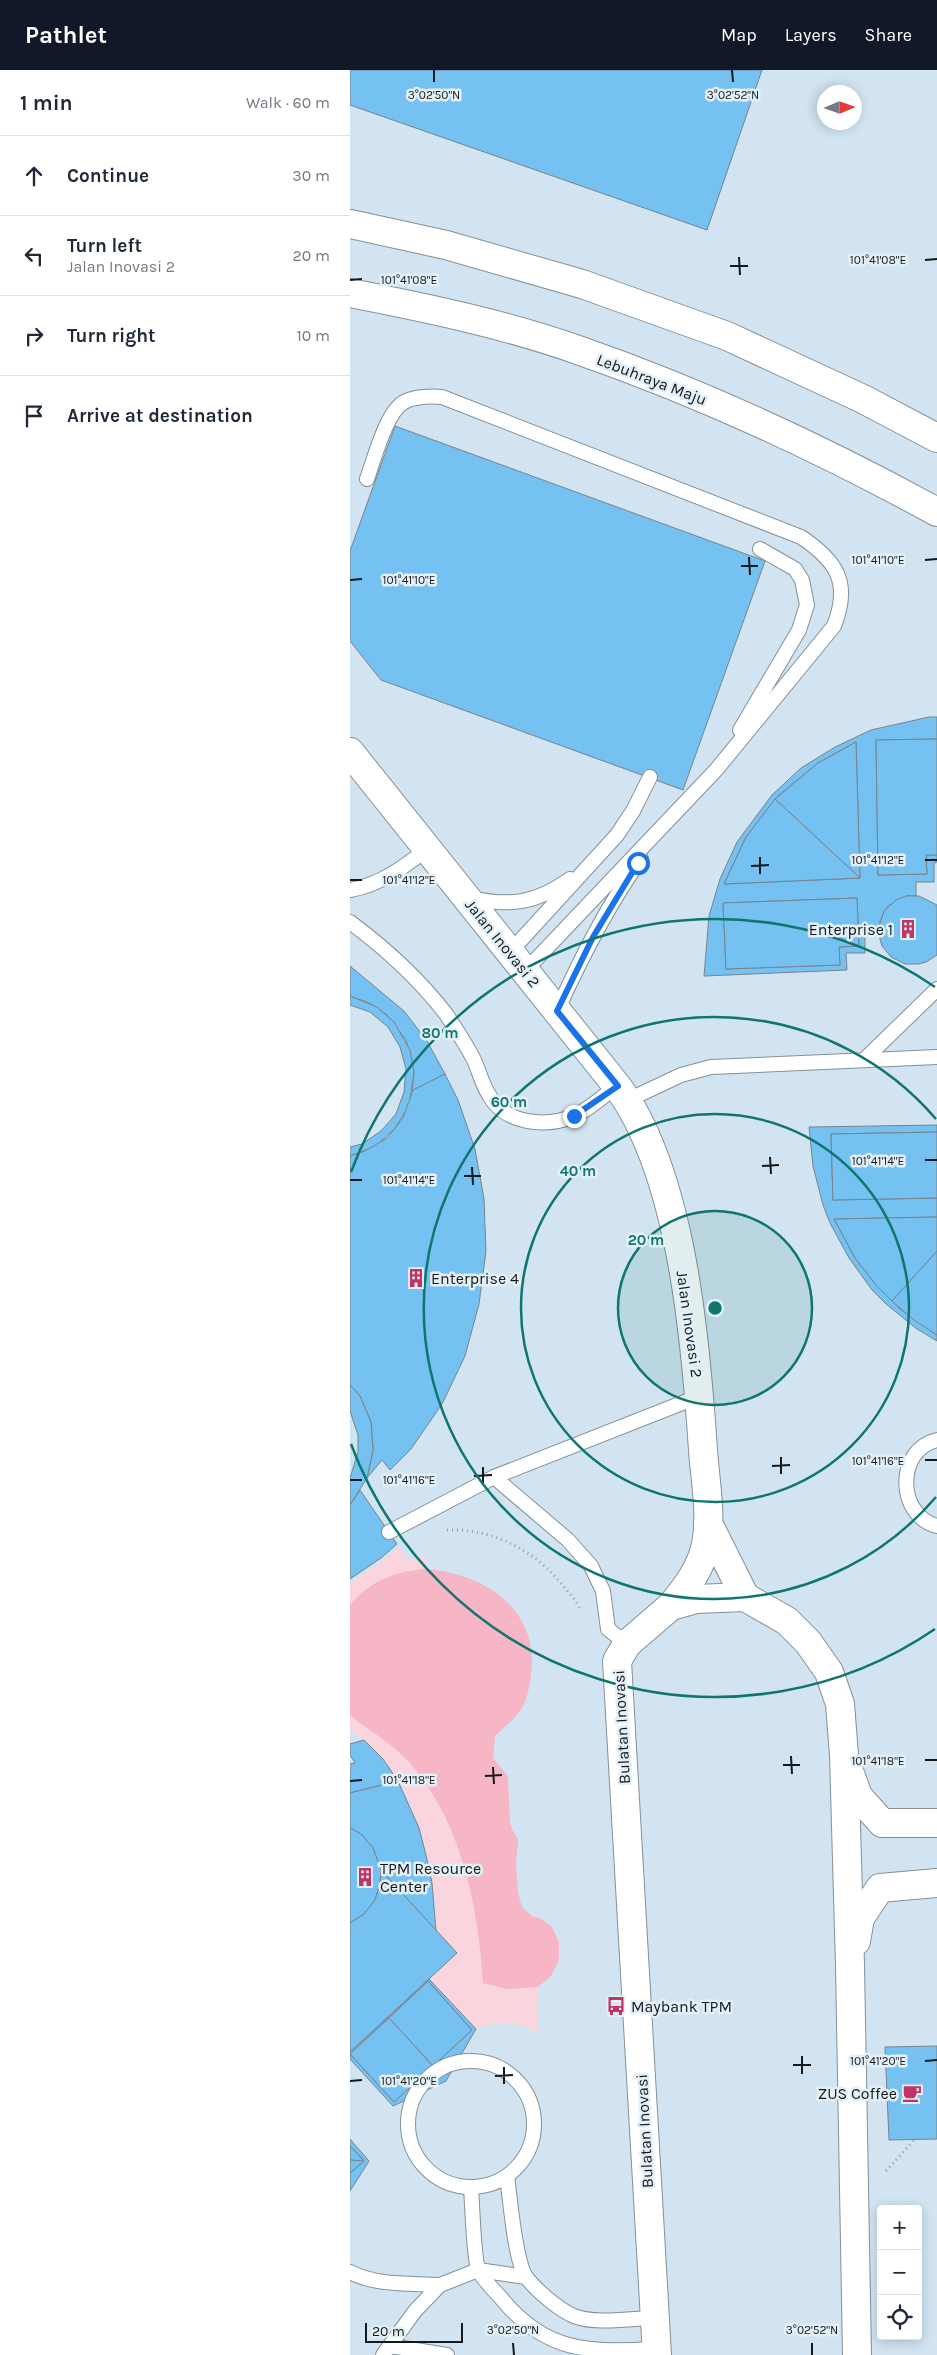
<!DOCTYPE html>
<html lang="en">
<head>
<meta charset="utf-8">
<style>
  :root { --surface:#fff; --page:#f6f6f7; --text:#1f2937; --muted:#747a83; --line:#e0e1e3; --accent:#111827 }
  body { margin:0; font-family:Karla,sans-serif; background:var(--page); color:var(--text) }
  .controls { position:absolute; right:15px; bottom:15px; display:grid; overflow:hidden; border-radius:5px; box-shadow:0 2px 12px #0003 }
  .controls button { width:45px; height:45px; display:grid; place-items:center; padding:0; border:0; border-bottom:1px solid var(--line); background:var(--surface); color:var(--text); font:25px sans-serif }
  .compass { position:absolute; left:467px; top:15px; width:45px; height:45px; border-radius:50%; background:var(--surface); box-shadow:0 2px 12px #0003; rotate:88deg }
  .scale { position:absolute; left:15px; bottom:12px; width:98px; box-sizing:border-box; padding-left:5px; border:2px solid #15191b; border-top:0; font-size:14px; line-height:18px; white-space:nowrap; color:#15191b; -webkit-text-stroke:4px #e4f0f8; paint-order:stroke }
  .stop { position:absolute; width:15px; height:15px; margin:-11px; border:4px solid #1a73e8; border-radius:50%; background:#fff }
  .stop.end { background:#1a73e8; border-color:#fff; box-shadow:0 1px 5px #0008 }
  .list { margin:0; padding:0; list-style:none }
  h2 { display:flex; justify-content:space-between; align-items:center; height:65px; margin:0; padding:0 20px; font-size:21px }
  h2 small { font-size:16px; font-weight:400; color:var(--muted) }
  .list li { display:grid; grid-template-columns:32px 1fr auto; gap:15px; align-items:center; box-sizing:border-box; height:80px; padding:0 20px; border-top:1px solid var(--line) }
  .list b { display:block; font-size:19px; white-space:nowrap }
  .list p { margin:0; font-size:16px; white-space:nowrap; color:var(--muted) }
  .list em { font-size:16px; font-style:normal; color:var(--muted) }
  .icon { flex:none; width:28px; height:28px; fill:none; stroke:currentColor; stroke-width:2; stroke-linecap:round; stroke-linejoin:round }
  .map { position:relative; flex:none; width:587px; height:2285px; overflow:hidden }
  header { display:flex; align-items:center; gap:30px; box-sizing:border-box; height:70px; padding:0 25px; background:var(--accent); color:#fff }
  header strong { font-size:24px }
  nav { display:flex; gap:28px; margin-inline-start:auto; font-size:18px }
  main { display:flex }
  aside { flex:1; background:var(--surface) }
  .map>svg:first-child { display:block }
</style>
</head>
<body>
<header>
<strong>Pathlet</strong>
<nav><a>Map</a><a>Layers</a><a>Share</a></nav>
</header>
<main>
<aside>
<h2>1 min<small>Walk · 60 m</small></h2>
<ul class="list">
<li><svg class="icon" aria-label="ahead" viewBox="0 0 24 24"><path d="M12 20V5M6 11l6-6 6 6"/></svg><div><b>Continue</b></div><em>30 m</em></li>
<li><svg class="icon" aria-label="left" viewBox="0 0 24 24"><path d="M17 20v-9H6M10 6l-5 5 5 5"/></svg><div><b>Turn left</b><p>Jalan Inovasi 2</p></div><em>20 m</em></li>
<li><svg class="icon" aria-label="right" viewBox="0 0 24 24"><path d="M7 20v-9h11M14 6l5 5-5 5"/></svg><div><b>Turn right</b></div><em>10 m</em></li>
<li><svg class="icon" aria-label="arrive" viewBox="0 0 24 24"><path d="M6 21V4h12l-3 4 3 4H6"/></svg><div><b>Arrive at destination</b></div></li>
</ul>
</aside>
<div class="map">
<svg width="587" height="2285" viewBox="0 0 587 2285">
  <rect width="100%" height="100%" fill="#e4f0f8"/>
  <path fill="#d2e4f1" fill-rule="evenodd" d="M0,0H587V2285H0ZM474,22H504V52H474ZM531,2139H568V2266H531Z"/>
  <g fill="#fbd5dd">
    <path d="M49,1477L57,1489L78,1487L76,1499C46,1501 20,1512 0,1535V1513L36,1488Z"/>
    <path d="M0,1645C19,1661 40,1672 57,1690C111,1749 129,1836 133,1913L157,1919L188,1917V1963C163,1951 152,1950 126,1959L79,1909C82,1892 86,1875 86,1859C86,1803 70,1735 34,1690C24,1678 12,1669 0,1659Z"/>
  </g>
  <path fill="#f7b6c5" d="M76,1499C133,1503 190,1539 181,1603C180,1613 178,1627 173,1636C166,1648 155,1657 145,1666L143,1688L158,1706L160,1754L168,1770L166,1793L168,1822L172,1837L182,1846L192,1849L202,1857L209,1873V1890L201,1906L188,1917L157,1919L133,1913C128,1835 111,1749 57,1690C40,1672 19,1661 0,1645V1535C20,1511 45,1501 76,1499Z"/>
  <g fill="#75c1f2" stroke="#79838a" fill-rule="evenodd">
    <polygon points="0,0 412,0 357,160 0,35"/>
    <polygon points="45,356 415,491 333,720 31,610 0,571 0,481"/>
    <path d="M579,647H587V669L526,670L528,805L577,804L576,785H587V792L584,793V812H566V826H556L538,836L530,851L529,865H515V883H496L497,900L354,906L359,846L370,809L387,772L422,725L451,698L485,677L521,660ZM506,672L510,808L374,814L396,767L428,726L468,693ZM507,828L509,876L489,877L490,895L376,899L373,833Z"/>
    <polygon points="587,669 587,785 576,785 577,804 528,805 526,670"/>
    <polygon points="506,672 510,808 425,729 468,693"/>
    <polygon points="425,729 510,808 374,814 396,767"/>
    <polygon points="556,826 569,826 587,835 587,885 576,892 569,894 555,894 541,887 532,876 530,869 529,856 534,841 546,830"/>
    <polygon points="507,828 509,876 489,877 490,895 376,899 373,833"/>
    <polygon points="0,896 54,941 77,971 95,1004 62,1021 64,1002 56,970 36,944 17,932 0,926"/>
    <polygon points="0,926 27,937 44,952 60,980 64,1002 59,1036 45,1058 26,1076 0,1086 0,1077 12,1074 31,1061 46,1044 54,1022 56,999 50,977 38,957 20,942 0,935"/>
    <polygon points="95,1004 108,1030 125,1079 134,1129 136,1181 129,1234 115,1286 92,1334 61,1379 40,1400 32,1390 17,1408 23,1380 21,1352 10,1326 0,1315 0,1086 15,1081 37,1068 53,1048 63,1020"/>
    <polygon points="587,1055 587,1062 481,1064 483,1130 587,1128 587,1147 484,1149 505,1188 526,1215 550,1239 587,1265 587,1271 567,1259 536,1234 522,1220 499,1188 480,1153 473,1135 463,1096 459,1057"/>
    <polygon points="587,1062 587,1128 483,1130 481,1064"/>
    <polygon points="587,1147 587,1181 542,1231 526,1215 505,1188 484,1149"/>
    <polygon points="587,1181 587,1265 564,1250 542,1231"/>
    <polygon points="0,1315 10,1326 21,1352 23,1380 17,1408 0,1435 0,1408 8,1382 8,1365 0,1341"/>
    <polygon points="10,1420 47,1474 31,1488 0,1509 0,1435"/>
    <polygon points="14,1670 33,1689 48,1711 0,1723 0,1694 5,1693 0,1685 0,1674"/>
    <polygon points="48,1711 69,1758 76,1785 82,1813 86,1861 31,1800 23,1778 11,1764 0,1758 0,1723"/>
    <polygon points="0,1758 11,1764 23,1778 31,1800 30,1813 25,1830 14,1844 0,1853"/>
    <polygon points="31,1800 107,1883 0,1982 0,1853 14,1844 25,1830 30,1813"/>
    <polygon points="79,1909 126,1959 96,2011 43,2036 0,1989 0,1984 44,2032 122,1960 78,1911 0,1984 0,1982"/>
    <polygon points="78,1911 122,1960 83,1996 39,1948"/>
    <polygon points="39,1948 83,1996 44,2032 0,1984"/>
    <polygon points="587,1976 587,2069 539,2070 535,1977"/>
    <polygon points="0,2069 19,2091 0,2121 0,2103 14,2091 0,2076"/>
    <polygon points="0,2076 14,2091 0,2090"/>
    <polygon points="0,2090 14,2091 0,2103"/>
  </g>
  <g fill="none" stroke-linecap="round" stroke-linejoin="round">
    <g stroke="#859097" stroke-width="16">
      <g id="lane">
        <path d="M17,409C24,390 36,342 54,332C66,326 79,326 92,327L451,467C487,491 501,513 484,556L366,700L175,901"/>
        <polyline points="390,660 449,560 457,535 452,510 445,499 410,479"/>
        <path d="M0,820C30,815 54,797 77,779"/>
        <path d="M121,828C160,837 187,833 220,809"/>
        <path d="M0,852C35,878 69,909 96,944C106,959 116,974 124,990C129,1001 132,1014 139,1025C155,1054 195,1058 224,1046C239,1040 254,1025 267,1016"/>
        <polyline points="160,882 267,765 283,741 300,707"/>
        <path d="M207,941C231,888 257,836 291,789"/>
        <polyline points="516,988 587,919"/>
        <polyline points="278,1030 331,1005 361,997 587,987"/>
        <path d="M587,1370C545,1380 547,1446 587,1456"/>
        <polyline points="144,1407 218,1470 241,1496 253,1521 258,1559 277,1574"/>
        <polyline points="39,1462 144,1407 350,1326"/>
        <circle cx="121" cy="2054" r="63"/>
        <path d="M157,2106C160,2128 165,2191 176,2207C186,2220 209,2240 224,2246C248,2255 280,2248 305,2248"/>
        <path d="M121,2117C122,2131 124,2193 129,2201C134,2211 144,2220 151,2228C197,2284 240,2282 306,2279"/>
        <path d="M0,2202C26,2216 61,2213 90,2215"/>
        <polyline points="40,2276 97,2285"/>
        <polyline points="33,2285 65,2241 90,2215 128,2200 176,2207"/>
      </g>
    </g>
    <g stroke="#859097" stroke-width="30">
      <g id="street">
        <path d="M0,682L267,1016C332,1103 346,1273 353,1380C355,1411 362,1444 356,1474C351,1499 336,1518 321,1536"/>
        <polyline points="358,1453 395,1527"/>
        <polyline points="499,1701 508,1726 532,1753 587,1753"/>
        <polyline points="506,1871 510,1848 530,1818 587,1813"/>
        <polyline points="307,2285 267,1591 277,1574 321,1536 346,1529 395,1527 437,1551 458,1572 479,1602 490,1634 494,1685 500,1895 507,2285"/>
      </g>
    </g>
    <g stroke="#859097" stroke-width="30">
      <g id="highway">
        <polyline points="0,154 96,175 232,214 377,266 513,329 587,368"/>
        <path d="M0,223C77,238 154,254 228,280C352,323 472,379 587,442"/>
      </g>
    </g>
    <g stroke="#969ea4" stroke-width="3" stroke-dasharray="1 4" stroke-linecap="butt">
      <path d="M97,1460C143,1458 186,1481 214,1517C220,1524 227,1531 230,1539"/>
      <polyline points="536,2101 565,2069"/>
    </g>
    <use href="#lane" stroke="#fff" stroke-width="14"/>
    <use href="#street" stroke="#fff" stroke-width="28"/>
    <use href="#highway" stroke="#fff" stroke-width="28"/>
  </g>
  <g fill="none" stroke-linecap="round" stroke-linejoin="round">
    <polyline stroke="#1a73e8" stroke-width="6" points="224,1046 268,1016 207,941 243,867 288,793"/>
  </g>
  <path fill="none" stroke="#15191b" stroke-width="2" d="M84,0V12M382,0L383,12M389,187L390,205M575,190L587,189M380,196H398M0,210L12,209M399,487L400,505M575,490L587,489M391,496H408M0,510L12,509M410,787V804M575,790H587M401,796L419,795M0,810H12M420,1087L421,1104M575,1090H587M412,1096L429,1095M122,1097L123,1115M114,1106H131M0,1110H12M431,1387V1404M575,1390H587M422,1396L440,1395M133,1397V1414M124,1406L142,1405M0,1410H12M441,1686L442,1704M575,1690H587M433,1695H450M143,1697L144,1714M135,1706L152,1705M0,1711L12,1710M452,1986V2004M575,1991L587,1990M443,1995H461M154,1997V2014M145,2006L163,2005M0,2011L12,2010M163,2273L164,2285M462,2273V2285"/>
  <circle cx="365" cy="1238" r="97" fill="#0f766e" fill-opacity=".12"/>
  <g fill="none" stroke="#0f766e" stroke-width="2.5">
    <circle cx="365" cy="1238" r="97"/>
    <circle cx="365" cy="1238" r="194"/>
    <path d="M586 1427A291 291 0 1 1 586 1049"/>
    <path d="M585 1559A389 389 0 0 1 1 1374M1 1102A389 389 0 0 1 585 917"/>
  </g>
  <defs>
    <g id="building-bare" transform="scale(1.5)"><path d="M-4-6H4V6H1V3H-1V6H-4ZM-2.5-4.3h1.7v1.8h-1.7ZM.8-4.3h1.7v1.8H.8ZM-2.5-1h1.7V.8h-1.7ZM.8-1h1.7V.8H.8Z" fill="#c13466" stroke="#e4f0f8" stroke-width="2.5" paint-order="stroke"/></g>
    <g id="bus-bare" transform="scale(1.5)"><path d="M-5-6H5V4H4V6H2V4H-2V6H-4V4H-5ZM-3.5-4V0h7V-4ZM-3.5 1.2v1.5H-2V1.2ZM2 1.2v1.5H3.5V1.2Z" fill="#c13466" stroke="#e4f0f8" stroke-width="2.5" paint-order="stroke"/></g>
    <g id="cafe-bare" transform="scale(1.5)"><path d="M-5.5-4.5H6V0H3Q3 3.5 0 3.5H-2.5Q-5.5 3.5-5.5 0ZM3-3.2v2h1.7v-2ZM-6 4.5H4V6H-6Z" fill="#c13466" stroke="#e4f0f8" stroke-width="2.5" paint-order="stroke"/></g>
  </defs>
  <g fill-rule="evenodd">
    <use href="#building-bare" x="558" y="859"/>
    <use href="#building-bare" x="66" y="1208"/>
    <use href="#building-bare" x="15" y="1807"/>
    <use href="#bus-bare" x="266" y="1936"/>
    <use href="#cafe-bare" x="562" y="2023"/>
  </g>
  <g text-anchor="middle" stroke-width="5" stroke-linejoin="round" paint-order="stroke">
    <g font-size="16" fill="#15191b" stroke="#e4f0f8">
      <text transform="translate(302 309) rotate(21)" y="6">Lebuhraya Maju</text>
      <text transform="translate(153 873) rotate(51)" y="6">Jalan Inovasi 2</text>
      <text transform="translate(340 1254) rotate(82)" y="6">Jalan Inovasi 2</text>
      <text transform="translate(271 1657) rotate(-93)" y="6">Bulatan Inovasi</text>
      <text transform="translate(294 2061) rotate(-93)" y="6">Bulatan Inovasi</text>
    </g>
    <g font-size="16" fill="#15191b" stroke="#e4f0f8" text-anchor="start">
      <text x="543" y="865" text-anchor="end">Enterprise 1</text>
      <text x="81" y="1214">Enterprise 4</text>
      <text x="30" y="1804">TPM Resource<tspan x="30" dy="18">Center</tspan></text>
      <text x="281" y="1942">Maybank TPM</text>
      <text x="547" y="2029" text-anchor="end">ZUS Coffee</text>
    </g>
  </g>
  <g font-size="12" text-anchor="middle" fill="#15191b" stroke="#e4f0f8" stroke-width="5" stroke-linejoin="round" paint-order="stroke">
    <text x="84" y="29">3°02'50"N</text>
    <text x="383" y="29">3°02'52"N</text>
    <text x="528" y="194">101°41'08"E</text>
    <text x="59" y="214">101°41'08"E</text>
    <text x="528" y="494">101°41'10"E</text>
    <text x="59" y="514">101°41'10"E</text>
    <text x="528" y="794">101°41'12"E</text>
    <text x="59" y="814">101°41'12"E</text>
    <text x="528" y="1095">101°41'14"E</text>
    <text x="59" y="1114">101°41'14"E</text>
    <text x="528" y="1395">101°41'16"E</text>
    <text x="59" y="1414">101°41'16"E</text>
    <text x="528" y="1695">101°41'18"E</text>
    <text x="59" y="1714">101°41'18"E</text>
    <text x="528" y="1995">101°41'20"E</text>
    <text x="59" y="2015">101°41'20"E</text>
    <text x="163" y="2264">3°02'50"N</text>
    <text x="462" y="2264">3°02'52"N</text>
  </g>
  <circle cx="365" cy="1238" r="8" fill="#0f766e" stroke="#e4f0f8" stroke-width="2.5"/>
  <g font-size="15" text-anchor="middle" font-weight="bold" fill="#0f766e" stroke="#e4f0f8" stroke-width="5" stroke-linejoin="round" paint-order="stroke">
    <text x="90" y="968">80 m</text>
    <text x="159" y="1037">60 m</text>
    <text x="228" y="1106">40 m</text>
    <text x="296" y="1175">20 m</text>
  </g>
</svg>
<div class="controls">
<button>+</button>
<button>−</button>
<button><svg class="icon" aria-label="locate" viewBox="0 0 24 24"><circle cx="12" cy="12" r="6"/><path d="M12 2v4M12 18v4M2 12h4M18 12h4"/></svg></button>
</div>
<svg class="compass" viewBox="-18 -18 36 36"><path d="M0-13l5 13h-10z" fill="#e53935"/><path d="M0 13l5-13h-10z" fill="#747a83"/></svg>
<div class="scale">20 m</div>
<div class="stop" style="left:288px;top:793px"></div>
<div class="stop end" style="left:224px;top:1046px"></div>
</div>
</main>
</body>
</html>
